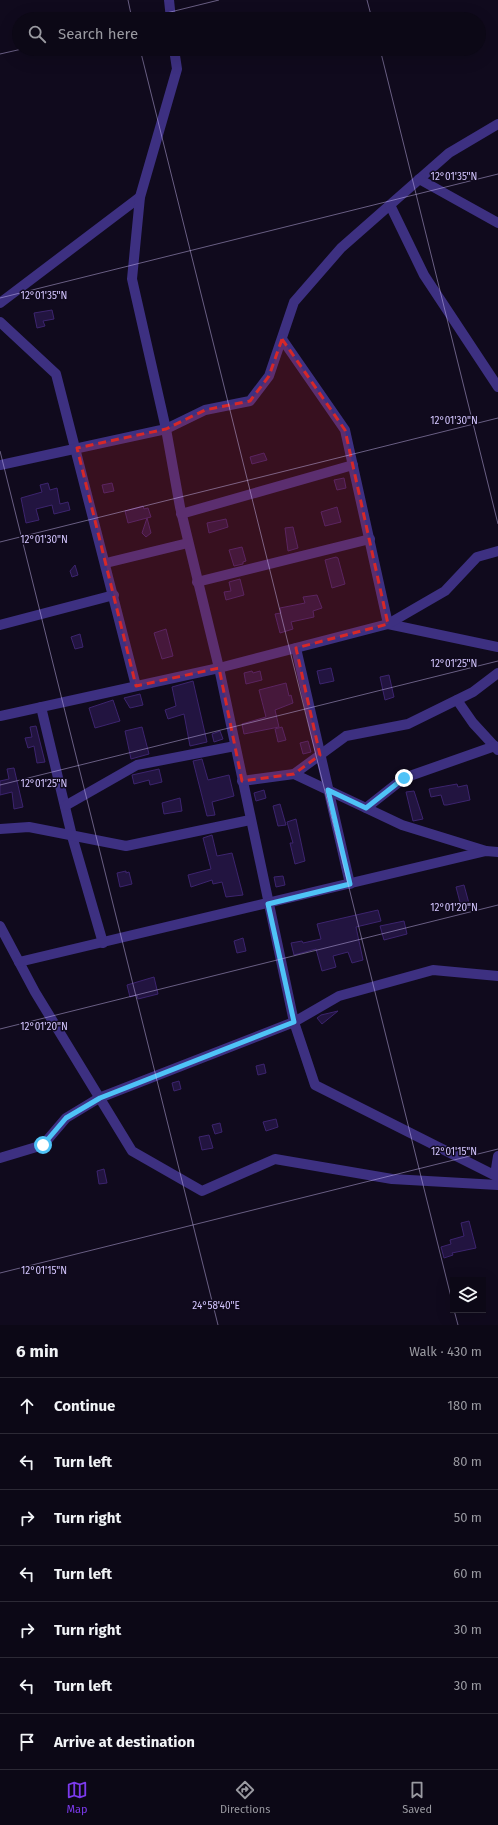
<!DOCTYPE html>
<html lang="en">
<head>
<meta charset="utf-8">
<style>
  :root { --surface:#0c0816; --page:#1a1623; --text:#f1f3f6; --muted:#9a9aa1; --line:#2c2935; --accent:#7c3aed }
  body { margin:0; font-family:"Fira Sans",sans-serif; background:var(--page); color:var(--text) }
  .controls { position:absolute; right:12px; bottom:12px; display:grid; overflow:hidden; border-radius:0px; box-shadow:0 4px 16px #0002 }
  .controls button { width:36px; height:36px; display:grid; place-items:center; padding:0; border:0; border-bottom:1px solid var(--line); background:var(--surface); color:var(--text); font:20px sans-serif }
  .stop { position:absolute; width:12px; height:12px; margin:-9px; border:3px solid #4fc3f7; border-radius:50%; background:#fff }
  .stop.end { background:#4fc3f7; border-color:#fff; box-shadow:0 1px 4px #0008 }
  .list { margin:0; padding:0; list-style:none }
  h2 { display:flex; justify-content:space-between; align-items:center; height:52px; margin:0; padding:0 16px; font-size:17px }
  h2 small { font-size:13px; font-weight:400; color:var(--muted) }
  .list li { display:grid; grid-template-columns:26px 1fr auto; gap:12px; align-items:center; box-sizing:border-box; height:56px; padding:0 16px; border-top:1px solid var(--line) }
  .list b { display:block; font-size:15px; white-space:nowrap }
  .list em { font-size:13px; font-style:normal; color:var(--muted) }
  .icon { flex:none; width:22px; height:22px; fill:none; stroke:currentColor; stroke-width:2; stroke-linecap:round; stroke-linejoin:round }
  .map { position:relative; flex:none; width:498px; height:1325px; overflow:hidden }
  .search { position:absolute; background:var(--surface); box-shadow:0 4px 16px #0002; left:12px; right:12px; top:12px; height:44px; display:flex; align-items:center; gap:10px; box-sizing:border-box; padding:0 14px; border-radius:22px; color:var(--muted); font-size:15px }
  .sheet { height:444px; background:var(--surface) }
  nav { display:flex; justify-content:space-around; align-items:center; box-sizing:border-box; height:56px; border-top:1px solid var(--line); background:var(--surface); font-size:11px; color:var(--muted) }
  nav a { display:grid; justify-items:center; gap:2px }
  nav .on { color:var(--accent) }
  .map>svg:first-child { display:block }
</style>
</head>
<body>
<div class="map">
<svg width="498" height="1325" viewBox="0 0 498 1325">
  <rect width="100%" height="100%" fill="#100a1d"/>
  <g fill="#221440" stroke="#3c246e">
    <polygon points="52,310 54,319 43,321 45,326 37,328 34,313"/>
    <polygon points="264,453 267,460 252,464 250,457"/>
    <polygon points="344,478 346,488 337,490 334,480"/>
    <polygon points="48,483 50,490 57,488 60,504 68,502 70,510 54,514 52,505 36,509 39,520 26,523 21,498 42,492 40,485"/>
    <polygon points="112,483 114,491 104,493 102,485"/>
    <polygon points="143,506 144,509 148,508 151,517 147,518 151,533 146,537 142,533 147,518 128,523 125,511"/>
    <polygon points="337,507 341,522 325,526 321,512"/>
    <polygon points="226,519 228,527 209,533 207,523"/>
    <polygon points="293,527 298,548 288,551 285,528"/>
    <polygon points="242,547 246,561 243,562 243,564 234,566 229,550"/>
    <polygon points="336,557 338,558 345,584 332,588 325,560"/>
    <polygon points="75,565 78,575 72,577 70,571"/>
    <polygon points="240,579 244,595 226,600 224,592 231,591 229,582"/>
    <polygon points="317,595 322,608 313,611 314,617 291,622 293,629 280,633 275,614 281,613 280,608 305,603 303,597"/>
    <polygon points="166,629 173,656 162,659 154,633"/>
    <polygon points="80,634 83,647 75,649 71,637"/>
    <polygon points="331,668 334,681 320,684 317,671"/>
    <polygon points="252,671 253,673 260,671 262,680 246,684 244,673"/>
    <polygon points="389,675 394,697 385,700 380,677"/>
    <polygon points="193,681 207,742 190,746 184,714 168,719 165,710 176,706 172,687"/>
    <polygon points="286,683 289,696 291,695 293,703 275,710 279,727 244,734 242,724 266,717 259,690"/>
    <polygon points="140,694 143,705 130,708 124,698"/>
    <polygon points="113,700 120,721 95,728 89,708"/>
    <polygon points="36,726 45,762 37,763 34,746 28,748 25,738 32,737 30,727"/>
    <polygon points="142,727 149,754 131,759 125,731"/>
    <polygon points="282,727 286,740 278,742 275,729"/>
    <polygon points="220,731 223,739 214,742 212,734"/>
    <polygon points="308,741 311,752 303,754 300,743"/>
    <polygon points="202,759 208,780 229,775 234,796 212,802 215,815 207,816 193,761"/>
    <polygon points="14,768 23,807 14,809 12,792 0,795 0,781 9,779 7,769"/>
    <polygon points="159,769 162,782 150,785 149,780 134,784 132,775"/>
    <polygon points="457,784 458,787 467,785 470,800 447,805 444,805 441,795 431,797 429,789"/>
    <polygon points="264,790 266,798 256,801 254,793"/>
    <polygon points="414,791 423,819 413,821 406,792"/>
    <polygon points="180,798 182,811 164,814 162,803"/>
    <polygon points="280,804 286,825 278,826 273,806"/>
    <polygon points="296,819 305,861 295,864 290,843 293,843 287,822"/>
    <polygon points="212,835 217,856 232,853 243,895 226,897 222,882 213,884 212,880 191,887 188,875 211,869 203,838"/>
    <polygon points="126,871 126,873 129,872 132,884 120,887 117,873"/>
    <polygon points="283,876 285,885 276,887 274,877"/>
    <polygon points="464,885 470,907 462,910 456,887"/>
    <polygon points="378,910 381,921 356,927 363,960 352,963 348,952 333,956 336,967 322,971 316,949 294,955 291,943 302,941 303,943 321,939 317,924"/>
    <polygon points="404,921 407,934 384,940 380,926"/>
    <polygon points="243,938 246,951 237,953 234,941"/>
    <polygon points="154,977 158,994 138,999 137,995 130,997 127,985"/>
    <polygon points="338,1011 322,1024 317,1018 321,1015"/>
    <polygon points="264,1064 266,1073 258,1075 256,1066"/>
    <polygon points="179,1081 181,1089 174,1091 172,1083"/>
    <polygon points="276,1119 278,1127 266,1131 263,1122"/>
    <polygon points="220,1123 222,1132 215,1134 212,1125"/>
    <polygon points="209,1135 213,1148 202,1150 199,1137"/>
    <polygon points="104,1169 107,1183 99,1184 97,1171"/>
    <polygon points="469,1221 476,1248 452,1253 453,1255 444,1258 441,1247 451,1244 450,1240 464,1236 461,1223"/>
  </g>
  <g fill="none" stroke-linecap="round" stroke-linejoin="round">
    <g stroke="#3d3081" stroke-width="10">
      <polyline points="169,0 171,19"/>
      <polyline points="498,124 449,153 341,248 294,302 269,376 250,401 205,410 166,429 180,507 219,668 294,1022 339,996 433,970 498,976"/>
      <polyline points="419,179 498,223"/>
      <polyline points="390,205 424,275 498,387"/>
      <polyline points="0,303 140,197"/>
      <polyline points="0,322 56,374 136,686"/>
      <polyline points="282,339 345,430 388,624 498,647"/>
      <polyline points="0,465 166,429 132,279 140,197 177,69 174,49"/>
      <polyline points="181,514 353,465"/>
      <polyline points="106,563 188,543"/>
      <polyline points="197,582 370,539"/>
      <polyline points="0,625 114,595"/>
      <polyline points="296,648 350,884"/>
      <polyline points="457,700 473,723 498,750"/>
      <polyline points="41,707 72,836 103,943"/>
      <polyline points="0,716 219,668 388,624 445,591 477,557 498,551"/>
      <polyline points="294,774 346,736 408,724 473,692 498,673"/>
      <polyline points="242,781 294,774 402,825 486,851"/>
      <polyline points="65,806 137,765 235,746"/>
      <polyline points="366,808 404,778 495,746"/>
      <polyline points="0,829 29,827 126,846 250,820"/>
      <polyline points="0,926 35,992 132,1151 202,1191 275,1159 392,1179 498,1185"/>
      <polyline points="19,962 486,851 498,852"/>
      <polyline points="0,1158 43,1145 66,1118 99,1098 294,1022 315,1085 498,1177"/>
      <polyline points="495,1175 498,1156"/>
    </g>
  </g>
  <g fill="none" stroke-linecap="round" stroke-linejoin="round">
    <polyline stroke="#4fc3f7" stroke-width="5" points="43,1145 66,1118 100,1098 294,1022 268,904 350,884 328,790 366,808 404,778"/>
  </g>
  <path fill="#d62828" fill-opacity="0.2" stroke="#d62828" stroke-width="3" stroke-dasharray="8 5" stroke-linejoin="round" d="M282,339L345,430L388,624L296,648L320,755L294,774L242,781L219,668L136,686L77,448L166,429L205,410L250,401L269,376Z"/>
  <path fill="none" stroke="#d4c6ff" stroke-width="1" stroke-opacity="0.45" d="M128,0L132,19M367,0L372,19M142,19L219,0M140,49L453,1305M380,49L498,524M0,54L22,49M0,298L498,174M0,451L218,1325M0,542L498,418M0,785L498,661M0,1029L498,905M0,1273L498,1149M454,1310L458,1325"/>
  <g font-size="10" text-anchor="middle" fill="#d4c6ff" stroke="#100a1d" stroke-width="3" stroke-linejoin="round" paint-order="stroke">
    <text x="454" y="180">12°01'35"N</text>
    <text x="44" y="299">12°01'35"N</text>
    <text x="454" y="424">12°01'30"N</text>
    <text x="44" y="543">12°01'30"N</text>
    <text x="454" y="667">12°01'25"N</text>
    <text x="44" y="787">12°01'25"N</text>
    <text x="454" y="911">12°01'20"N</text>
    <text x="44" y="1030">12°01'20"N</text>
    <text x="454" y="1155">12°01'15"N</text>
    <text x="44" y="1274">12°01'15"N</text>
    <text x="216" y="1309">24°58'40"E</text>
  </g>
</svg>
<div class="controls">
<button><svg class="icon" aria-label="layers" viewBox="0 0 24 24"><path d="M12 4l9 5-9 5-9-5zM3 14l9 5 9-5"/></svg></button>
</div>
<div class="stop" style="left:43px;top:1145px"></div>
<div class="stop end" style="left:404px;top:778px"></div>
<div class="search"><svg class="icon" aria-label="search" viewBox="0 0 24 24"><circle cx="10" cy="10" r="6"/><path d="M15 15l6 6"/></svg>Search here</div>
</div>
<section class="sheet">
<h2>6 min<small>Walk · 430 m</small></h2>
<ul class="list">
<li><svg class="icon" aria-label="ahead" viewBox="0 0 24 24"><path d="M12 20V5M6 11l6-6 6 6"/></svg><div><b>Continue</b></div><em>180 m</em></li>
<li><svg class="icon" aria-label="left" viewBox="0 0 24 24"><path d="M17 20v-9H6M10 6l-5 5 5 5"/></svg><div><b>Turn left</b></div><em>80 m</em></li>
<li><svg class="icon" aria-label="right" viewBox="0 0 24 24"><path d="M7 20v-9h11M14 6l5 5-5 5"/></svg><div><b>Turn right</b></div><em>50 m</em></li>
<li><svg class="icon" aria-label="left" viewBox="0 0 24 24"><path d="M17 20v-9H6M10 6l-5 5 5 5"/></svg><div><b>Turn left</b></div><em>60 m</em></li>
<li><svg class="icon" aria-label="right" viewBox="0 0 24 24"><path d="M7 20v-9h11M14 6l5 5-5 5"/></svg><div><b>Turn right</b></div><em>30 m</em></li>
<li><svg class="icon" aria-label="left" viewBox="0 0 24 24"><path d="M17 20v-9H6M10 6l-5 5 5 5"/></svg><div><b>Turn left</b></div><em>30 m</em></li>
<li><svg class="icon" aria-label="arrive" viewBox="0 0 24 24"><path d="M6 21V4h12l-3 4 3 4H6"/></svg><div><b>Arrive at destination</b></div></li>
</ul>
</section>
<nav>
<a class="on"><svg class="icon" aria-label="map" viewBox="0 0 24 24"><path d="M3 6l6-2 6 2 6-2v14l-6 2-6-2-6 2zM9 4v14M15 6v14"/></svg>Map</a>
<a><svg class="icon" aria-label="directions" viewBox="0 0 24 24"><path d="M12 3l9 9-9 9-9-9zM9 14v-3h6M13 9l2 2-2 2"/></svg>Directions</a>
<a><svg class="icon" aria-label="saved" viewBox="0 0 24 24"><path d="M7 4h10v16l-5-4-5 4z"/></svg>Saved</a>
</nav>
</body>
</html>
